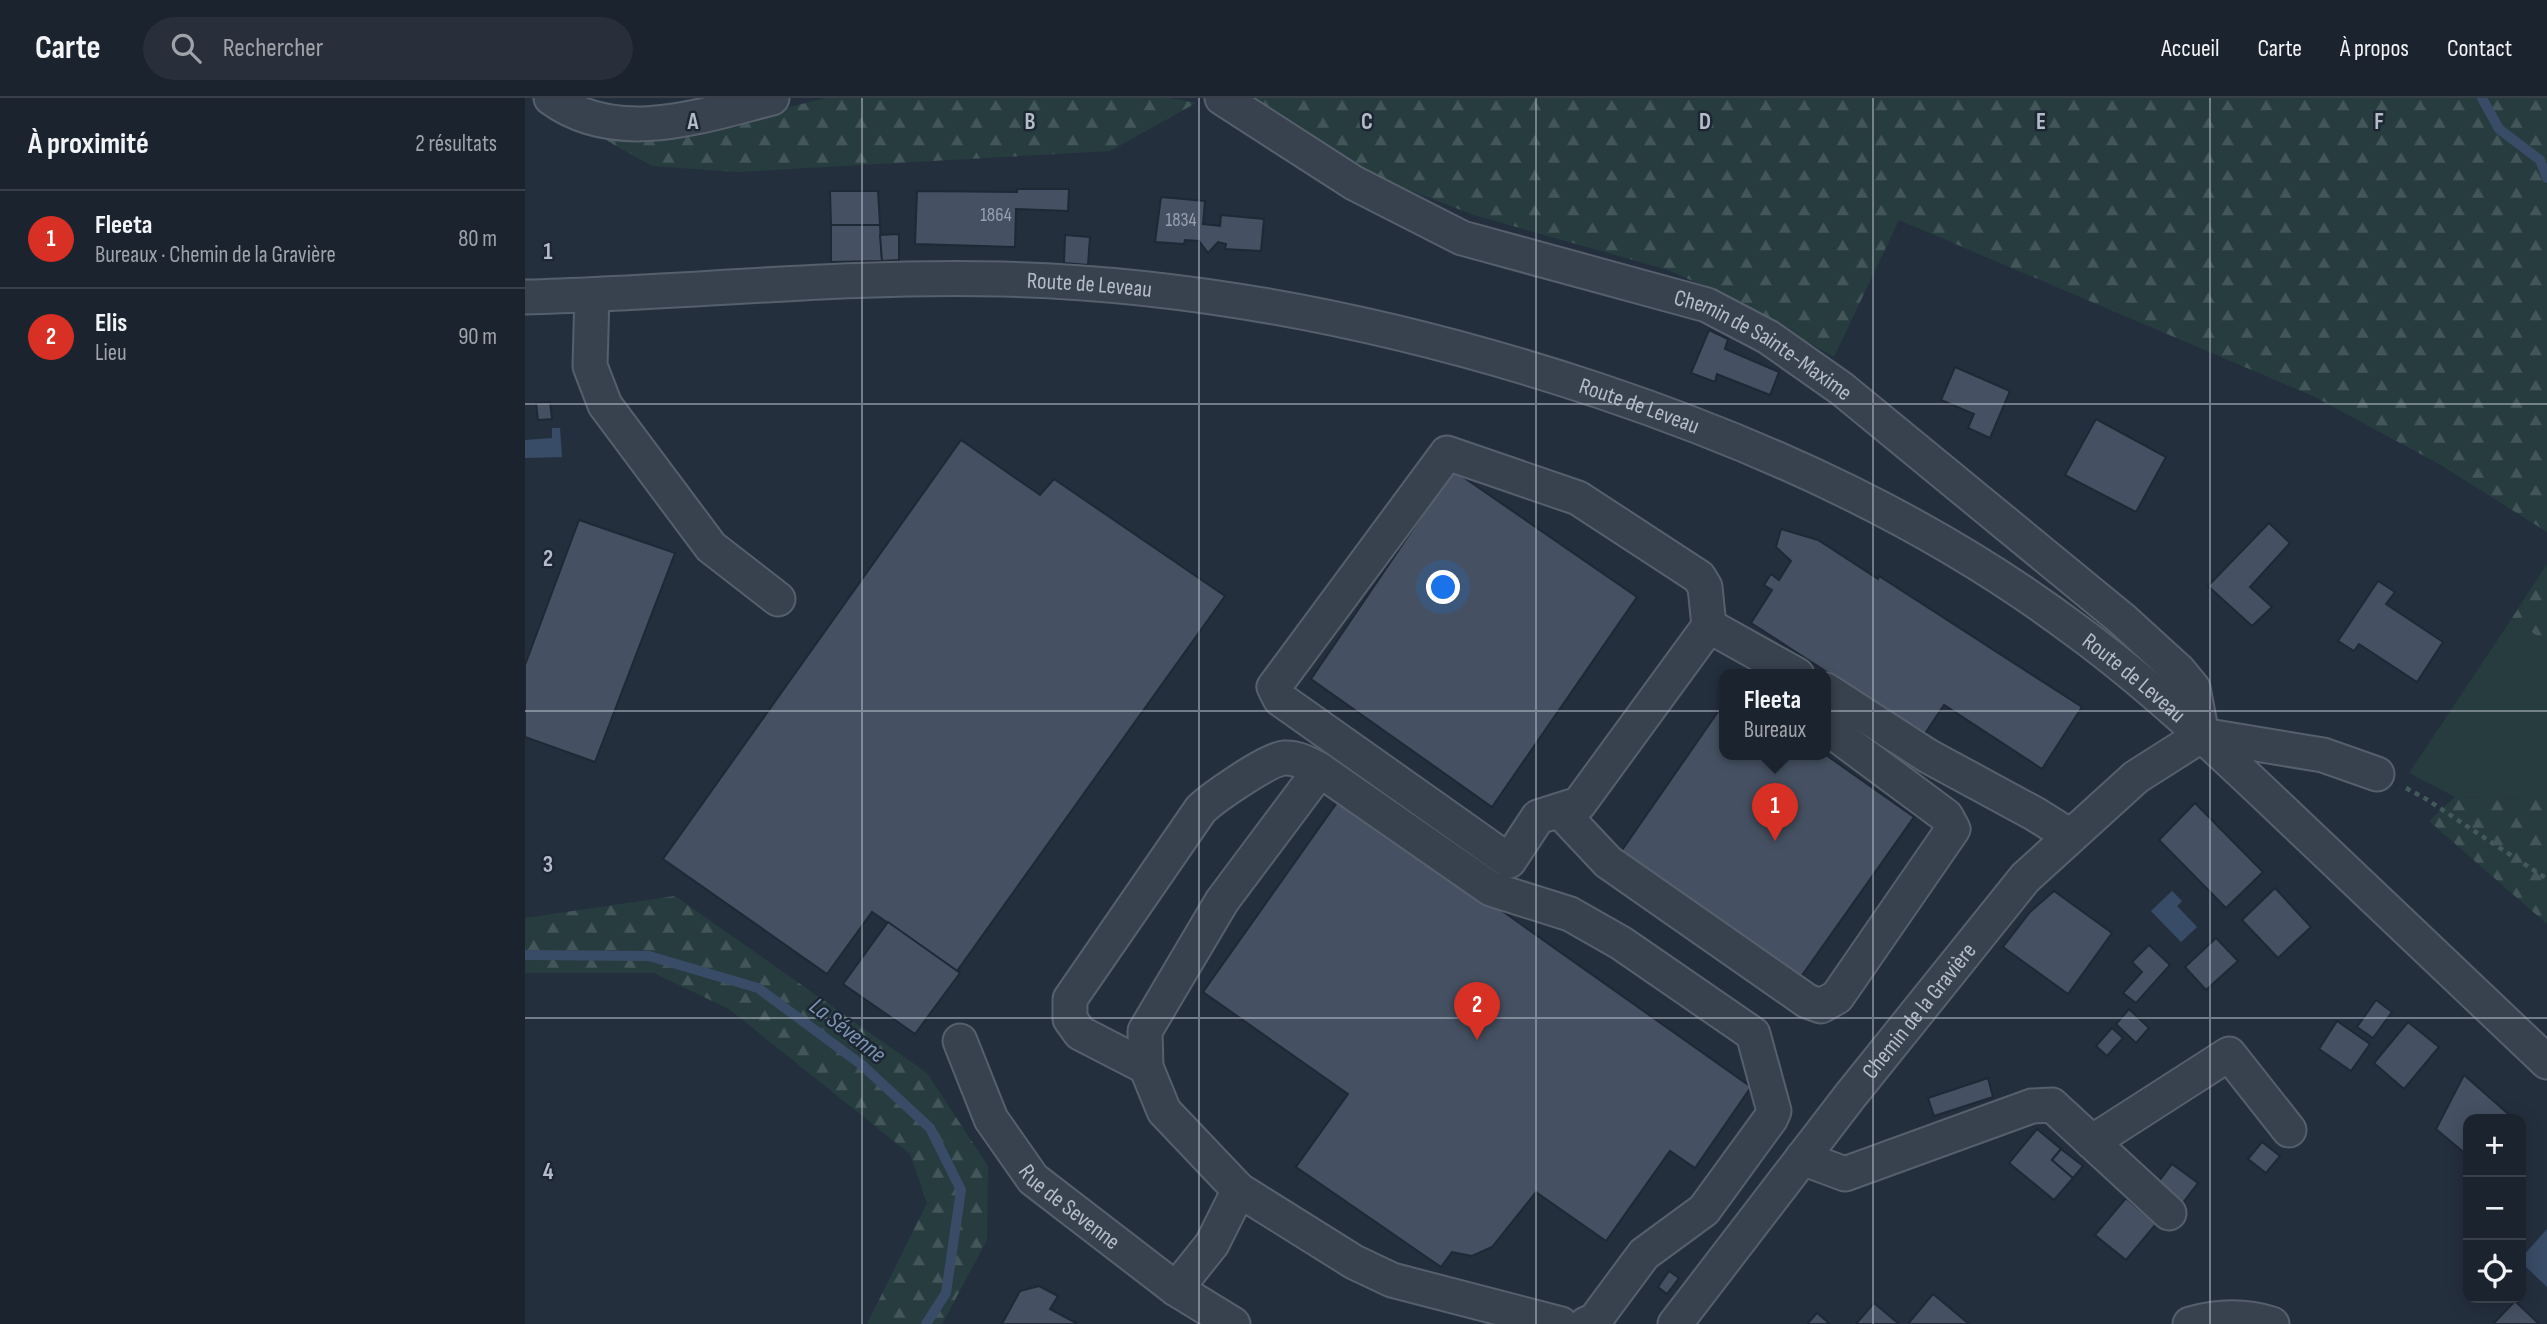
<!DOCTYPE html>
<html lang="fr">
<head>
<meta charset="utf-8">
<style>
  :root { --surface:#1b232e; --page:#282f3a; --text:#f1f3f6; --muted:#a0a4aa; --line:#39404a; --accent:#d93025 }
  body { margin:0; font-family:"Sofia Sans Condensed",sans-serif; background:var(--page); color:var(--text) }
  .controls { position:absolute; right:21px; bottom:21px; display:grid; overflow:hidden; border-radius:14px; box-shadow:0 4px 18px #0003 }
  .controls button { width:63px; height:63px; display:grid; place-items:center; padding:0; border:0; border-bottom:2px solid var(--line); background:var(--surface); color:var(--text); font:35px sans-serif }
  .you { position:absolute; left:919px; top:490px; width:24px; height:24px; margin:-18px; border:5px solid #fff; border-radius:50%; background:#1a73e8; box-shadow:0 0 0 10px #1a73e833 }
  .badge { display:grid; place-items:center; width:46px; height:46px; border-radius:50%; background:var(--accent); color:#fff; font-size:23px; font-weight:700 }
  .pin { position:absolute; translate:-50% -58px; filter:drop-shadow(0 2px 4px #0008) }
  .pin::after { content:''; position:absolute; top:37px; width:24px; height:21px; background:inherit; clip-path:polygon(0 0,100% 0,50% 100%) }
  .popup { position:absolute; left:1194px; top:571px; width:112px; height:91px; box-sizing:border-box; display:grid; place-content:center; border-radius:14px; background:var(--surface); filter:drop-shadow(0 2px 5px #0005); font-size:23px; white-space:nowrap; color:var(--muted) }
  .popup b { font-size:26px; color:var(--text) }
  .popup::after { content:''; position:absolute; left:50%; top:100%; margin-left:-14px; border:14px solid transparent; border-top-color:var(--surface) }
  .list { margin:0; padding:0; list-style:none }
  h2 { display:flex; justify-content:space-between; align-items:center; height:91px; margin:0; padding:0 28px; font-size:30px }
  h2 small { font-size:23px; font-weight:400; color:var(--muted) }
  .list li { display:grid; grid-template-columns:46px 1fr auto; gap:21px; align-items:center; box-sizing:border-box; height:98px; padding:0 28px; border-top:2px solid var(--line) }
  .list b { display:block; font-size:26px; white-space:nowrap }
  .list p { margin:0; font-size:23px; white-space:nowrap; color:var(--muted) }
  .list em { font-size:23px; font-style:normal; color:var(--muted) }
  .icon { flex:none; width:38px; height:38px; fill:none; stroke:currentColor; stroke-width:2; stroke-linecap:round; stroke-linejoin:round }
  .map { position:relative; flex:none; width:2022px; height:1226px; overflow:hidden }
  header { display:flex; align-items:center; gap:42px; box-sizing:border-box; height:98px; padding:0 35px; background:var(--surface); border-bottom:2px solid var(--line) }
  header strong { font-size:33px }
  nav { display:flex; gap:38px; margin-inline-start:auto; font-size:24px }
  .search { width:490px; height:63px; background:var(--page); display:flex; align-items:center; gap:18px; box-sizing:border-box; padding:0 24px; border-radius:38px; color:var(--muted); font-size:26px }
  main { display:flex }
  aside { flex:1; background:var(--surface) }
  .map>svg:first-child { display:block }
</style>
</head>
<body>
<header>
<strong>Carte</strong>
<div class="search"><svg class="icon" aria-label="search" viewBox="0 0 24 24"><circle cx="10" cy="10" r="6"/><path d="M15 15l6 6"/></svg>Rechercher</div>
<nav><a>Accueil</a><a>Carte</a><a>À propos</a><a>Contact</a></nav>
</header>
<main>
<aside>
<h2>À proximité<small>2 résultats</small></h2>
<ul class="list">
<li><span class="badge">1</span><div><b>Fleeta</b><p>Bureaux · Chemin de la Gravière</p></div><em>80 m</em></li>
<li><span class="badge">2</span><div><b>Elis</b><p>Lieu</p></div><em>90 m</em></li>
</ul>
</aside>
<div class="map">
<svg width="2022" height="1226" viewBox="0 0 2022 1226">
  <defs>
    <pattern id="forest-firs" width="22" height="20" patternUnits="userSpaceOnUse" patternTransform="scale(1.75)"><rect width="22" height="20" fill="#263c3f"/><path d="M5 1l3.5 6h-7zM16 11l3.5 6h-7z" fill="#435659"/></pattern>
  </defs>
  <rect width="100%" height="100%" fill="#242f3e"/>
  <polygon fill="#263c3f" points="1987,520 2022,545 2022,688 2001,701 1930,699 1884,675"/>
  <g fill="url(#forest-firs)">
    <polygon points="301,0 645,0 671,5 585,53 212,74 127,68 79,41 149,38"/>
    <polygon points="724,0 2022,0 2022,434 1914,366 1790,299 1374,122 1309,259 1206,200 1143,172 949,117 845,77"/>
    <polygon points="2022,466 2022,545 1987,520"/>
    <polygon points="2022,688 2022,826 1904,723 1930,699 2001,701"/>
    <polygon points="150,798 402,975 463,1068 462,1142 417,1226 342,1226 402,1105 385,1056 204,911 129,875 0,875 0,820"/>
  </g>
  <g fill="#394c67">
    <polygon points="27,330 35,330 37,359 0,360 0,342 27,340"/>
    <polygon points="1647,793 1657,803 1652,808 1672,829 1656,844 1626,813"/>
    <polygon points="2022,1131 2022,1189 1998,1166 1997,1159"/>
  </g>
  <g fill="none" stroke-linecap="round" stroke-linejoin="round">
    <g stroke="#394c67" stroke-width="10">
      <polyline points="1957,0 1974,31 2015,62 2022,80"/>
      <polyline points="0,857 124,858 233,890 337,967 405,1030 436,1092 421,1195 401,1226"/>
    </g>
  </g>
  <g fill="#455162" stroke="#1f2835" stroke-width="2">
    <polygon points="492,91 544,91 543,113 491,111 490,149 390,146 392,93 492,94"/>
    <polygon points="305,93 353,93 355,127 306,127"/>
    <polygon points="636,99 680,103 678,126 695,128 696,117 739,121 736,153 700,151 701,146 693,144 683,155 674,143 660,142 659,146 630,144"/>
    <polygon points="306,127 355,127 357,163 306,164"/>
    <polygon points="374,136 374,162 357,163 355,137"/>
    <polygon points="540,137 565,139 563,167 539,165"/>
    <polygon points="1184,232 1203,241 1200,251 1254,274 1245,297 1192,276 1190,284 1166,275"/>
    <polygon points="1430,269 1485,293 1465,340 1443,330 1449,316 1416,302"/>
    <polygon points="25,304 27,321 13,322 11,305"/>
    <polygon points="1571,321 1641,359 1611,414 1540,377"/>
    <polygon points="436,342 515,397 529,381 700,498 432,873 347,814 302,876 138,761"/>
    <polygon points="928,372 1112,499 967,709 786,581"/>
    <polygon points="54,422 150,455 70,664 0,639 0,567"/>
    <polygon points="1744,425 1765,445 1725,489 1747,509 1727,528 1683,488"/>
    <polygon points="1256,431 1293,442 1353,481 1354,478 1557,609 1517,671 1419,607 1399,637 1226,525 1247,492 1239,487 1246,476 1254,482 1266,463 1251,449"/>
    <polygon points="1853,483 1870,494 1861,506 1918,544 1892,584 1834,546 1829,553 1813,543"/>
    <polygon points="1199,605 1199,657 1301,657 1389,719 1273,883 1093,758"/>
    <polygon points="816,699 1226,989 1170,1070 1145,1053 1081,1143 1011,1094 967,1149 947,1158 927,1154 916,1169 771,1069 823,996 678,894"/>
    <polygon points="1670,705 1738,774 1701,810 1634,742"/>
    <polygon points="1750,790 1786,829 1753,860 1717,822"/>
    <polygon points="1529,793 1587,835 1543,896 1478,849 1505,814"/>
    <polygon points="363,824 435,875 390,936 318,886"/>
    <polygon points="1691,840 1713,863 1681,892 1660,869"/>
    <polygon points="1624,847 1645,867 1611,905 1598,895 1617,874 1607,864"/>
    <polygon points="1851,902 1867,914 1848,940 1832,929"/>
    <polygon points="1604,911 1624,930 1611,945 1591,926"/>
    <polygon points="1812,923 1845,946 1826,973 1794,951"/>
    <polygon points="1883,924 1914,949 1879,991 1849,965"/>
    <polygon points="1587,930 1598,940 1582,958 1571,948"/>
    <polygon points="1939,977 1989,1021 1943,1021 1943,1058 1911,1031"/>
    <polygon points="1463,980 1468,999 1409,1018 1403,1000"/>
    <polygon points="1512,1031 1536,1051 1527,1062 1548,1080 1529,1102 1484,1065"/>
    <polygon points="1737,1044 1755,1058 1741,1075 1723,1061"/>
    <polygon points="1536,1051 1558,1068 1548,1080 1527,1062"/>
    <polygon points="1647,1066 1673,1085 1657,1106 1631,1087"/>
    <polygon points="1601,1100 1631,1126 1601,1162 1570,1137"/>
    <polygon points="1144,1173 1154,1180 1142,1196 1133,1189"/>
    <polygon points="514,1188 533,1198 525,1211 553,1226 477,1226 495,1193"/>
    <polygon points="1408,1196 1444,1226 1383,1226"/>
    <polygon points="1990,1203 2014,1226 1968,1226"/>
    <polygon points="1349,1205 1374,1226 1331,1226"/>
    <polygon points="1292,1215 1305,1226 1282,1226"/>
  </g>
  <g fill="none" stroke-linecap="round" stroke-linejoin="round">
    <g stroke="#565f6c" stroke-width="37">
      <g id="minor">
        <path d="M26,0C92,48 176,18 247,0"/>
        <path id="s1" d="M697,0L829,85L937,140L1182,207L1243,239L1317,291L1597,521L1654,573L1668,590L1677,637"/>
        <polyline points="67,197 65,268 80,307 186,449 253,501"/>
        <path id="s2" d="M0,199C159,195 318,177 477,181C683,186 884,229 1078,294C1247,351 1410,426 1553,534C1636,595 1709,667 1783,737C1863,813 1942,888 2022,964"/>
        <polygon points="922,355 1053,400 1174,479 1180,489 1184,528 1054,706 1013,719 984,763 755,601 749,589"/>
        <polyline points="1184,528 1272,577"/>
        <polyline points="1301,592 1403,658 1510,716 1545,738"/>
        <polyline points="1677,637 1798,657 1852,676"/>
        <polyline points="1035,713 1083,764 1282,903 1296,908 1312,899 1428,731 1421,718 1301,629"/>
        <path id="s3" d="M435,943L466,1021L508,1081L651,1191L708,1226"/>
        <path d="M621,969L555,935L545,921V901L676,711C689,699 742,662 759,660C772,659 784,666 795,672"/>
        <polyline points="1567,1044 1704,956 1764,1032"/>
        <polyline points="1277,1060 1320,1076 1507,1008 1527,1007 1644,1115"/>
        <polyline points="714,1092 639,1013 621,969 620,933 697,803 795,672 966,791 1045,816 1096,845 1228,936 1249,1013 1246,1020 1179,1112 1119,1156 1070,1222 1061,1226"/>
        <polyline points="651,1191 687,1146 714,1092 829,1164 867,1182 1036,1226"/>
        <path id="s4" d="M1150,1226L1325,998L1500,780L1611,679L1677,637"/>
        <path d="M1665,1226C1693,1218 1719,1217 1747,1226"/>
      </g>
    </g>
    <polyline stroke="#44595c" stroke-width="4.5" stroke-dasharray="5 5" stroke-linecap="butt" points="1881,690 1901,701 2022,781"/>
    <use href="#minor" stroke="#38414e" stroke-width="33"/>
  </g>
  <path fill="none" stroke="#b4bcc9" stroke-width="2" stroke-opacity="0.55" d="M337,0V1226M674,0V1226M1011,0V1226M1348,0V1226M1685,0V1226M0,306H2022M0,613H2022M0,920H2022"/>
  <g text-anchor="middle" stroke-width="5" stroke-linejoin="round" paint-order="stroke">
    <g font-size="19" fill="#98a1af">
      <text x="471" y="123">1864</text>
      <text x="656" y="128">1834</text>
    </g>
    <g font-size="23" fill="#b4bcc9" stroke="#1d2633">
      <text dy="8" stroke="none"><textPath href="#s2" startOffset="565">Route de Leveau</textPath></text>
      <text dy="8" stroke="none"><textPath href="#s1" startOffset="600">Chemin de Sainte-Maxime</textPath></text>
      <text dy="8" stroke="none"><textPath href="#s2" startOffset="1130">Route de Leveau</textPath></text>
      <text dy="8" stroke="none"><textPath href="#s2" startOffset="1698">Route de Leveau</textPath></text>
      <text dy="8" stroke="none"><textPath href="#s4" startOffset="397">Chemin de la Gravière</textPath></text>
      <text dy="8" stroke="none"><textPath href="#s3" startOffset="203">Rue de Sevenne</textPath></text>
    </g>
    <g font-size="24" font-style="italic" fill="#7c92b1" stroke="#1d2633">
      <text transform="translate(323 932) rotate(38)" y="8">La Sévenne</text>
    </g>
  </g>
  <g font-size="23" text-anchor="middle" font-weight="bold" fill="#b4bcc9" stroke="#1d2633" stroke-width="5" stroke-linejoin="round" paint-order="stroke">
    <text x="168" y="31">A</text>
    <text x="505" y="31">B</text>
    <text x="842" y="31">C</text>
    <text x="1180" y="31">D</text>
    <text x="1516" y="31">E</text>
    <text x="1854" y="31">F</text>
    <text x="23" y="161">1</text>
    <text x="23" y="468">2</text>
    <text x="23" y="774">3</text>
    <text x="23" y="1081">4</text>
  </g>
</svg>
<div class="controls">
<button>+</button>
<button>−</button>
<button><svg class="icon" aria-label="locate" viewBox="0 0 24 24"><circle cx="12" cy="12" r="6"/><path d="M12 2v4M12 18v4M2 12h4M18 12h4"/></svg></button>
</div>
<div class="you"></div>
<div class="pin badge" style="left:1250px;top:743px">1</div>
<div class="popup"><b>Fleeta</b>Bureaux</div>
<div class="pin badge" style="left:952px;top:942px">2</div>
</div>
</main>
</body>
</html>
